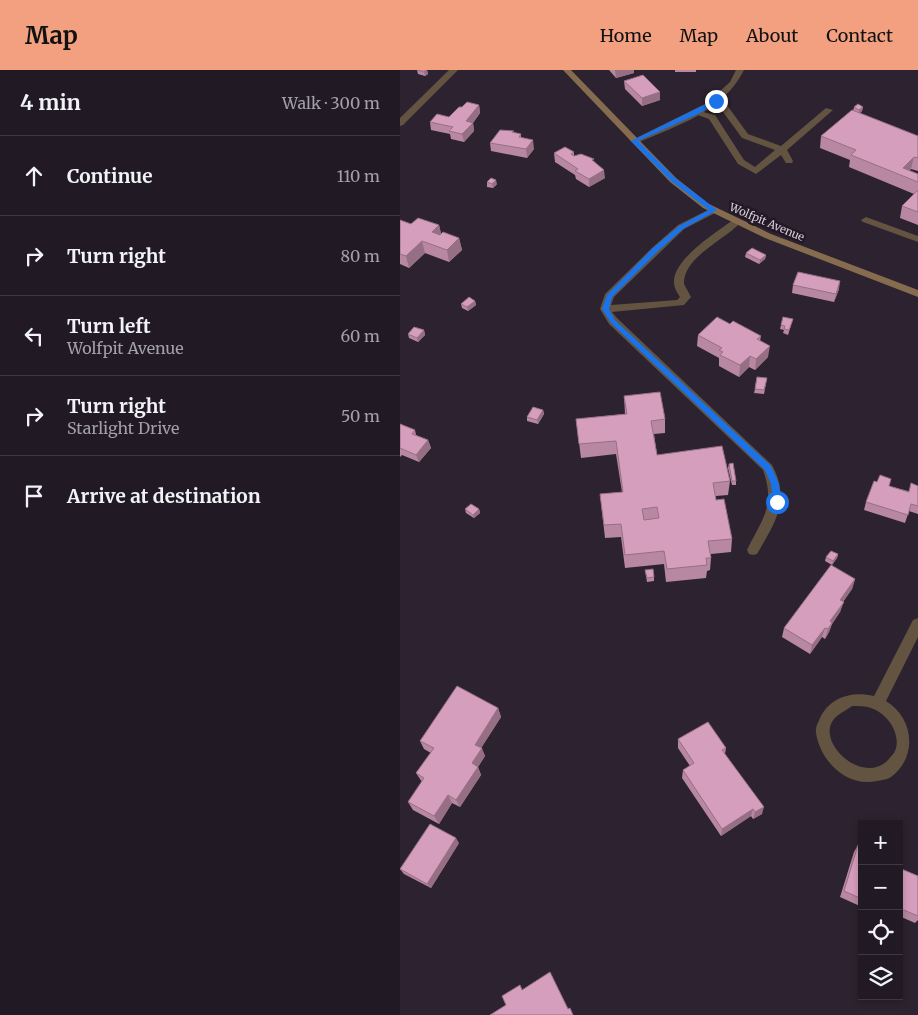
<!DOCTYPE html>
<html lang="en">
<head>
<meta charset="utf-8">
<style>
  :root { --surface:#211a24; --page:#2d2731; --text:#f1f3f6; --muted:#a2a1a6; --line:#3e3841; --accent:#f3a081 }
  body { margin:0; font-family:Merriweather,serif; background:var(--page); color:var(--text) }
  .controls { position:absolute; right:15px; bottom:15px; display:grid; overflow:hidden; border-radius:0px; box-shadow:0 2px 8px #0003 }
  .controls button { width:45px; height:45px; display:grid; place-items:center; padding:0; border:0; border-bottom:1px solid var(--line); background:var(--surface); color:var(--text); font:25px sans-serif }
  .stop { position:absolute; width:15px; height:15px; margin:-11px; border:4px solid #1a73e8; border-radius:50%; background:#fff }
  .stop.end { background:#1a73e8; border-color:#fff; box-shadow:0 1px 5px #0008 }
  .list { margin:0; padding:0; list-style:none }
  h2 { display:flex; justify-content:space-between; align-items:center; height:65px; margin:0; padding:0 20px; font-size:21px }
  h2 small { font-size:16px; font-weight:400; color:var(--muted) }
  .list li { display:grid; grid-template-columns:32px 1fr auto; gap:15px; align-items:center; box-sizing:border-box; height:80px; padding:0 20px; border-top:1px solid var(--line) }
  .list b { display:block; font-size:19px; white-space:nowrap }
  .list p { margin:0; font-size:16px; white-space:nowrap; color:var(--muted) }
  .list em { font-size:16px; font-style:normal; color:var(--muted) }
  .icon { flex:none; width:28px; height:28px; fill:none; stroke:currentColor; stroke-width:2; stroke-linecap:round; stroke-linejoin:round }
  .map { position:relative; flex:none; width:518px; height:945px; overflow:hidden }
  header { display:flex; align-items:center; gap:30px; box-sizing:border-box; height:70px; padding:0 25px; background:var(--accent); color:#111 }
  header strong { font-size:24px }
  nav { display:flex; gap:28px; margin-inline-start:auto; font-size:18px }
  main { display:flex }
  aside { flex:1; background:var(--surface) }
  .map>svg:first-child { display:block }
</style>
</head>
<body>
<header>
<strong>Map</strong>
<nav><a>Home</a><a>Map</a><a>About</a><a>Contact</a></nav>
</header>
<main>
<aside>
<h2>4 min<small>Walk · 300 m</small></h2>
<ul class="list">
<li><svg class="icon" aria-label="ahead" viewBox="0 0 24 24"><path d="M12 20V5M6 11l6-6 6 6"/></svg><div><b>Continue</b></div><em>110 m</em></li>
<li><svg class="icon" aria-label="right" viewBox="0 0 24 24"><path d="M7 20v-9h11M14 6l5 5-5 5"/></svg><div><b>Turn right</b></div><em>80 m</em></li>
<li><svg class="icon" aria-label="left" viewBox="0 0 24 24"><path d="M17 20v-9H6M10 6l-5 5 5 5"/></svg><div><b>Turn left</b><p>Wolfpit Avenue</p></div><em>60 m</em></li>
<li><svg class="icon" aria-label="right" viewBox="0 0 24 24"><path d="M7 20v-9h11M14 6l5 5-5 5"/></svg><div><b>Turn right</b><p>Starlight Drive</p></div><em>50 m</em></li>
<li><svg class="icon" aria-label="arrive" viewBox="0 0 24 24"><path d="M6 21V4h12l-3 4 3 4H6"/></svg><div><b>Arrive at destination</b></div></li>
</ul>
</aside>
<div class="map">
<svg width="518" height="945" viewBox="0 0 518 945">
  <rect width="100%" height="100%" fill="#2c2230"/>
  <g fill="none" stroke-linecap="round" stroke-linejoin="round">
    <g fill="#635341" fill-rule="evenodd">
      <polygon points="313,29 324,31 348,64 381,76 426,38 433,40 387,80 393,91 392,93 386,93 381,85 356,104 338,94 309,49 295,44 295,40 315,45 344,90 355,97 375,80 342,68 318,35 313,33"/>
      <path d="M314,137L319,140L317,142L284,159L214,227L211,235L277,230L280,227C277,222 274,218 274,212C273,189 317,162 333,150H339L341,152C325,170 283,187 284,214L291,227L284,235L212,242L217,248L372,395C391,430 375,453 357,484L353,485L349,484L347,480C362,449 376,436 363,400L209,254L200,239L205,224L253,177L278,155Z"/>
      <polygon points="466,147 518,166 518,172 463,152 461,150"/>
    </g>
    <g fill="#635341" fill-rule="evenodd">
      <polygon points="49,0 58,0 3,55 0,56 0,48"/>
      <path d="M336,0H344C323,42 278,55 237,73L230,71L307,33L330,12Z"/>
      <path d="M518,548V567L486,631C514,648 518,687 491,707C487,710 481,710 477,711C446,718 420,690 416,663C415,657 418,653 420,648C430,627 452,621 474,626L513,550ZM452,636C458,636 465,636 471,638C487,643 502,664 495,681C494,684 490,687 488,690C462,717 412,669 436,647C440,643 447,640 452,636Z"/>
    </g>
    <polygon fill="#856c4e" fill-rule="evenodd" points="163,0 171,0 276,108 309,134 371,164 518,220 518,227 365,168 303,138 270,112"/>
  </g>
  <g fill="#b888a3">
    <polygon points="17,0 27,0 28,4 25,6 18,4"/>
    <polygon points="209,0 234,0 234,3 216,8"/>
    <rect x="275" y="0" width="21" height="2"/>
    <polygon points="224,11 260,22 260,30 242,36 225,19"/>
    <polygon points="79,35 80,43 73,53 74,61 64,72 51,69 50,64 31,60 30,52 49,47 62,37"/>
    <polygon points="454,37 463,37 462,41 460,43 518,66 518,101 511,99 509,101 518,104 518,155 500,148 502,136 514,124 449,97 450,90 420,78 421,66 453,41"/>
    <polygon points="121,64 121,67 134,79 127,88 91,81 90,73"/>
    <polygon points="174,82 174,86 194,91 205,108 189,117 176,109 175,105 155,92 154,83"/>
    <polygon points="87,112 97,114 93,118 87,117"/>
    <polygon points="0,150 11,154 39,155 41,164 59,168 62,180 49,192 25,183 9,198 0,194"/>
    <polygon points="346,183 366,185 365,189 359,194 345,187"/>
    <polygon points="393,215 439,219 434,232 392,223"/>
    <polygon points="75,231 76,235 68,241 62,238 61,234"/>
    <polygon points="393,249 388,265 383,263 384,260 380,259 381,255"/>
    <polygon points="330,254 361,266 360,271 368,287 355,300 349,297 339,307 319,296 319,288 297,276 298,265"/>
    <polygon points="24,260 25,265 18,272 9,268 8,264"/>
    <polygon points="367,308 364,324 354,323 355,319"/>
    <polygon points="224,326 265,349 265,363 254,364 257,385 330,411 328,425 316,426 316,430 332,469 331,482 311,484 311,488 310,500 307,501 306,508 266,512 264,494 225,498 221,467 205,468 200,424 222,422 216,384 181,388 176,349 225,344"/>
    <polygon points="143,340 144,344 138,354 127,351 127,347"/>
    <polygon points="0,354 15,360 16,365 28,370 31,378 19,392 2,385 0,387"/>
    <polygon points="329,394 336,411 336,415 332,415 328,398"/>
    <polygon points="489,416 508,421 518,416 518,444 509,441 505,453 464,440 466,432"/>
    <polygon points="65,439 79,439 80,443 74,448 66,443"/>
    <polygon points="438,484 437,488 432,495 425,491 426,487"/>
    <polygon points="245,500 254,507 254,511 247,512"/>
    <polygon points="455,509 452,519 443,532 440,542 432,554 429,562 425,569 422,567 410,584 382,567 384,558"/>
    <polygon points="98,638 101,647 81,678 85,686 78,697 81,705 60,737 52,733 39,754 13,740 8,732 22,712 16,703 31,683 24,679 20,671"/>
    <polygon points="278,669 326,678 325,684 362,744 353,749 351,746 321,766 282,708 283,700 290,696 278,678"/>
    <polygon points="59,773 31,818 4,804 0,799"/>
    <polygon points="458,775 462,777 462,837 440,827 454,782"/>
    <polygon points="499,798 518,806 518,850 515,853 499,846"/>
  </g>
  <g fill="#966f84">
    <polygon points="26,0 27,0 28,4 25,6 24,2"/>
    <polygon points="215,0 234,0 234,3 216,8"/>
    <polygon points="260,22 260,30 242,36 242,28"/>
    <polygon points="79,35 80,43 73,53 74,61 64,72 62,64 66,51"/>
    <polygon points="463,37 462,41 459,44 459,40"/>
    <polygon points="133,70 134,79 127,88 126,79"/>
    <polygon points="514,87 511,99 504,106 503,98"/>
    <polygon points="204,100 205,108 189,117 189,109"/>
    <polygon points="96,110 97,114 93,118 92,114"/>
    <polygon points="39,155 42,167 32,162"/>
    <polygon points="59,168 62,180 49,192 47,180"/>
    <polygon points="22,171 25,183 9,198 6,186"/>
    <polygon points="366,185 365,189 359,194 360,190"/>
    <polygon points="440,211 439,219 434,232 436,224"/>
    <polygon points="75,231 76,235 68,241 67,237"/>
    <polygon points="24,260 25,265 18,272 17,268"/>
    <polygon points="370,276 368,287 355,300 356,289"/>
    <polygon points="350,286 349,297 339,307 340,295"/>
    <polygon points="143,340 144,344 138,354 137,350"/>
    <polygon points="28,370 31,378 19,392 16,385"/>
    <polygon points="79,439 80,443 74,448 73,445"/>
    <polygon points="438,484 437,488 432,495 433,491"/>
    <polygon points="455,509 452,519 437,540 440,530"/>
    <polygon points="444,532 440,542 432,554 429,562 425,569 430,551"/>
    <polygon points="425,558 422,567 410,584 412,575"/>
    <polygon points="98,638 101,647 78,683 75,675"/>
    <polygon points="82,678 85,686 78,697 81,705 60,737 56,730 72,693"/>
    <polygon points="48,725 52,733 39,754 34,746"/>
    <polygon points="364,737 362,744 353,749 355,742"/>
    <polygon points="353,739 351,746 321,766 322,759"/>
    <polygon points="56,768 59,773 31,818 27,814"/>
  </g>
  <g fill="#d69ebd" stroke="#966f84" fill-rule="evenodd">
    <polygon points="17,0 26,0 24,2"/>
    <polygon points="243,5 260,22 242,28 224,11"/>
    <polygon points="67,32 79,35 66,51 73,53 62,64 49,61 53,57 30,52 37,44 49,47 59,37 62,37"/>
    <polygon points="458,34 463,37 459,40 454,37"/>
    <polygon points="452,40 518,66 518,88 514,87 503,98 518,104 518,112 451,85 456,80 421,66"/>
    <polygon points="100,60 114,61 112,62 121,64 119,67 133,70 126,79 90,73"/>
    <polygon points="165,77 174,82 171,84 174,86 181,84 194,89 192,90 204,100 189,109 175,101 178,99 154,83"/>
    <polygon points="91,108 96,110 92,114 87,112"/>
    <polygon points="518,120 518,142 502,136"/>
    <polygon points="18,148 39,155 32,162 40,165 43,162 59,168 47,180 22,171 6,186 0,184 0,150 11,154"/>
    <polygon points="352,178 366,185 360,190 346,183"/>
    <polygon points="398,202 440,211 436,224 393,215"/>
    <polygon points="69,227 75,231 67,237 61,234"/>
    <polygon points="317,247 330,254 333,251 361,266 357,269 370,276 356,289 350,286 340,295 320,285 323,282 319,280 322,278 298,265"/>
    <polygon points="383,247 393,249 389,260 384,259 385,256 381,255"/>
    <polygon points="14,257 24,260 17,268 8,264"/>
    <polygon points="357,307 367,308 364,320 355,319"/>
    <path d="M260,322L265,349L251,351L257,385L322,376L330,411L313,413L316,430L324,429L332,469L308,471L311,488H306L307,495L267,499L264,481L225,485L221,454L204,455L200,424L223,422L216,371L179,374L176,349L227,344L224,326ZM257,437L259,448L244,450L242,439Z"/>
    <polygon points="133,337 143,340 137,350 127,347"/>
    <polygon points="0,354 15,360 12,364 28,370 16,385 0,378"/>
    <polygon points="333,393 336,411 332,411 329,394"/>
    <polygon points="480,405 491,409 489,416 509,422 511,413 518,416 518,436 511,434 508,445 466,432 474,411 477,412"/>
    <polygon points="71,434 79,439 73,445 65,439"/>
    <polygon points="431,481 438,484 433,491 426,487"/>
    <polygon points="431,495 455,509 440,530 444,532 430,551 432,553 428,559 425,558 412,575 384,558"/>
    <polygon points="253,499 254,507 247,508 245,500"/>
    <polygon points="57,616 98,638 75,675 82,678 72,693 78,697 56,730 48,725 34,746 8,732 24,708 16,703 34,678 20,671"/>
    <polygon points="308,652 326,678 322,680 364,737 355,742 353,739 322,759 283,700 294,693 278,669"/>
    <polygon points="30,754 56,768 27,814 0,799"/>
    <polygon points="458,775 462,777 462,829 444,821"/>
    <polygon points="499,798 518,806 518,846 499,838"/>
    <polygon points="150,902 168,939 170,938 173,945 90,945 106,935 102,926 120,915 122,920"/>
  </g>
  <polygon fill="#1a73e8" points="316,29 318,32 300,43 238,71 275,108 317,140 283,159 258,181 212,227 209,239 215,250 371,396 379,414 381,432 377,435 373,432 371,414 365,400 211,253 202,239 207,225 253,178 279,156 309,140 271,111 231,71"/>
  <g text-anchor="middle" stroke-width="5" stroke-linejoin="round" paint-order="stroke">
    <g font-size="11" fill="#d6cfd9" stroke="#221826">
      <text transform="translate(367 152) rotate(23)" y="4">Wolfpit Avenue</text>
    </g>
  </g>
</svg>
<div class="controls">
<button>+</button>
<button>−</button>
<button><svg class="icon" aria-label="locate" viewBox="0 0 24 24"><circle cx="12" cy="12" r="6"/><path d="M12 2v4M12 18v4M2 12h4M18 12h4"/></svg></button>
<button><svg class="icon" aria-label="layers" viewBox="0 0 24 24"><path d="M12 4l9 5-9 5-9-5zM3 14l9 5 9-5"/></svg></button>
</div>
<div class="stop" style="left:377px;top:432px"></div>
<div class="stop end" style="left:316px;top:31px"></div>
</div>
</main>
</body>
</html>
